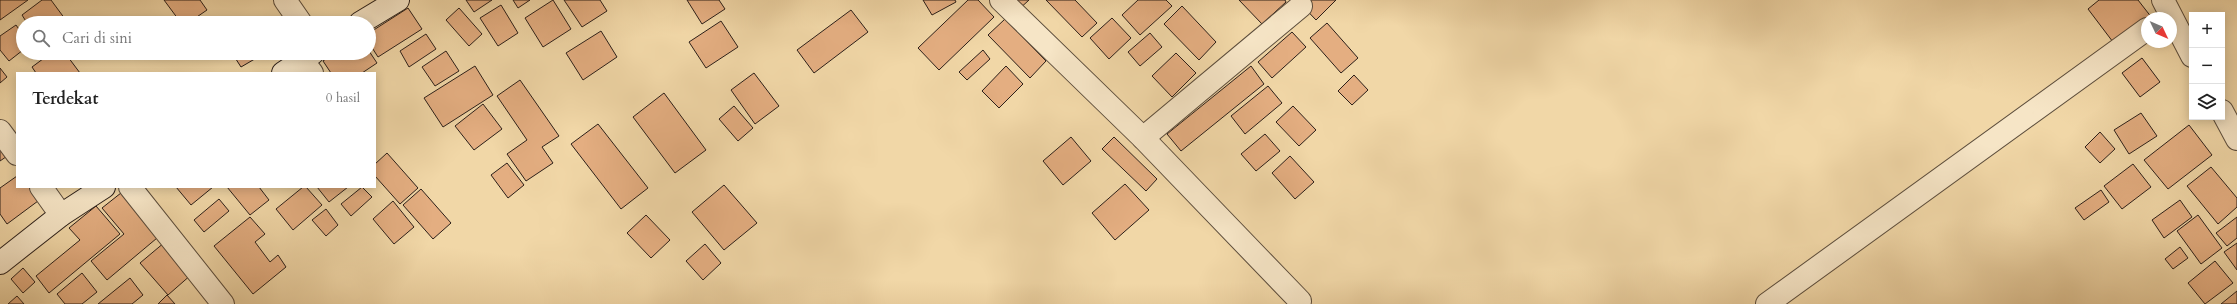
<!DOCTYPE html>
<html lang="id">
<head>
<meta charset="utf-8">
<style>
  :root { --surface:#fff; --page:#f6f6f6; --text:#222; --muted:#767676; --line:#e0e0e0 }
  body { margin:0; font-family:Cardo,serif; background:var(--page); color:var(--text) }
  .controls { position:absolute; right:12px; top:12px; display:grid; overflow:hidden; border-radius:0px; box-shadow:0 2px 10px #0003 }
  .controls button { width:36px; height:36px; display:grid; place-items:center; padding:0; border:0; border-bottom:1px solid var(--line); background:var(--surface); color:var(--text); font:20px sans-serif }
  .compass { position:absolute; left:2141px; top:12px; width:36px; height:36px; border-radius:50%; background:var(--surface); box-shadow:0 2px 10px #0003; rotate:134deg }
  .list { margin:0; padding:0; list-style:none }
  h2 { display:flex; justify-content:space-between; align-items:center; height:52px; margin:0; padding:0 16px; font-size:17px }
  h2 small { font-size:13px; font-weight:400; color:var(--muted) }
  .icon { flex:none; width:22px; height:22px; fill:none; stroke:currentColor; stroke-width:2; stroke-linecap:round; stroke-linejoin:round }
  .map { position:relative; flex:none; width:2237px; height:304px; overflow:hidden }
  .search { position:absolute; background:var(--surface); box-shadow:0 2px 10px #0003; left:16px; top:16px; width:360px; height:44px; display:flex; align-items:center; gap:10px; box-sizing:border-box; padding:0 14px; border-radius:22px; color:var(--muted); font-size:15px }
  .panel { position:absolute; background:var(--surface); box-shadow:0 2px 10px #0003; left:16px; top:72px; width:360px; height:116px; border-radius:0px }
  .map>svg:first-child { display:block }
</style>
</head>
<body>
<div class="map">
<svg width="2237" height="304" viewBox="0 0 2237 304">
  <rect width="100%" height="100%" fill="#f1d7a7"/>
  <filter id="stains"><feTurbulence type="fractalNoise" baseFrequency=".005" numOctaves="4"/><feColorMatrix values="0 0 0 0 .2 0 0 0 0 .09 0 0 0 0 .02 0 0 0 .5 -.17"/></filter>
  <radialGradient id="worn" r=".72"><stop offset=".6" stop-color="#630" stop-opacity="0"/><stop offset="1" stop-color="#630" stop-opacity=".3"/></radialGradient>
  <g fill="#e4ae81" stroke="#2b1f19">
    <polygon points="0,0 28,0 0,20"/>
    <polygon points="42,0 51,0 68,23 27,23 22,15"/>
    <polygon points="164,0 200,0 207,10 188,23 181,23"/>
    <polygon points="466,0 492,0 474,12"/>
    <polygon points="513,0 530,0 518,8"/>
    <polygon points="553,0 571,29 543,47 525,18"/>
    <polygon points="564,0 600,0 607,11 582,27"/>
    <polygon points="687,0 719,0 725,9 702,24"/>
    <polygon points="923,0 955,0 956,2 932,15"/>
    <polygon points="968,0 978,0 994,17 939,70 918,48"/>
    <polygon points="1006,0 1029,0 1017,11"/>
    <polygon points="1046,0 1075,0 1097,23 1082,37"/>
    <polygon points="1138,0 1166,0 1172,6 1140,35 1122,15"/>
    <polygon points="1239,0 1285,0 1286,2 1262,24"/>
    <polygon points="1297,0 1336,0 1316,20"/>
    <polygon points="2099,0 2138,0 2152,18 2147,18 2147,23 2116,46 2088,9"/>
    <polygon points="501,5 518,33 498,46 480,18"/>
    <polygon points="1182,6 1216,42 1199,60 1164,24"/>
    <polygon points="408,8 422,29 378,57 369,43 369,33"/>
    <polygon points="459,8 482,34 469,46 446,20"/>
    <polygon points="851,10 868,32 814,73 797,50"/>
    <polygon points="253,18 256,23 244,23"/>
    <polygon points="1112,18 1131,38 1109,59 1090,38"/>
    <polygon points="1005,19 1046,61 1030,78 988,35"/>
    <polygon points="721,21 738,47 706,68 689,42"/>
    <polygon points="1327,23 1358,58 1341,73 1310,38"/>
    <polygon points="16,25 23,35 23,50 9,61 0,50 0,36"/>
    <polygon points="601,31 617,57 583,80 566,53"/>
    <polygon points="1292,32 1306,47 1272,78 1258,62"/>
    <polygon points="1150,33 1162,47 1140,66 1128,52"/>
    <polygon points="426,34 436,49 409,67 400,51"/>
    <polygon points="983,50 990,59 967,80 959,72"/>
    <polygon points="369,51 377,63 362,73 331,73 323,61 334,53 369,53"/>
    <polygon points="446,51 459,71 435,86 422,67"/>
    <polygon points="51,53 65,53 80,73 36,73 32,67"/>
    <polygon points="232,53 265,53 241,67"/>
    <polygon points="1176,53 1196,73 1172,97 1152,76"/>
    <polygon points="2142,58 2160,82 2140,97 2122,73"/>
    <polygon points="475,66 493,95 443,127 424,98"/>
    <polygon points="1006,66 1023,84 999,108 982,91"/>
    <polygon points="1251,66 1264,84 1181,151 1167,134"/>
    <polygon points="0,68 7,77 0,83"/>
    <polygon points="754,73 779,106 755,124 731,90"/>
    <polygon points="1354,75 1368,90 1352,105 1338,91"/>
    <polygon points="520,80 559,136 542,147 553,163 526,181 507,154 527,140 497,96"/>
    <polygon points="1268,86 1282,103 1245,134 1231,116"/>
    <polygon points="664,93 706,150 675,173 633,117"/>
    <polygon points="483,104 502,129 474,150 455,126"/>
    <polygon points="734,106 753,128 738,141 719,119"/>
    <polygon points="1293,106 1316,130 1299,146 1276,122"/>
    <polygon points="2141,113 2157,136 2129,154 2114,130"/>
    <polygon points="598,124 648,188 621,209 571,144"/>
    <polygon points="2189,125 2212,155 2168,189 2144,160"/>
    <polygon points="2100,132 2115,149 2100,163 2085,147"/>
    <polygon points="0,134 13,152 0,161"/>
    <polygon points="1265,134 1280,151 1256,171 1241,154"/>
    <polygon points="1071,137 1091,161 1063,185 1043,161"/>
    <polygon points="1114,137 1157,179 1146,191 1102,149"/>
    <polygon points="387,153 418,188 400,204 375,176 375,164"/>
    <polygon points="1290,156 1314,182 1295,199 1272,173"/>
    <polygon points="507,163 524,185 508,198 491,175"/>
    <polygon points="2133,164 2151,187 2122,209 2104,186"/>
    <polygon points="2211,167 2237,198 2237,207 2218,224 2187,186"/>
    <polygon points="17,176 17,187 29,187 38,201 7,224 0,214 0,188"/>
    <polygon points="1125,184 1149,210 1115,240 1092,213"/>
    <polygon points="724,185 757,223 724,250 692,212"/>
    <polygon points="176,187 213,187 191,205"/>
    <polygon points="227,187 259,187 269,200 250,215"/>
    <polygon points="303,187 306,187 322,205 293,230 276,209"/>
    <polygon points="317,187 348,187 329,202"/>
    <polygon points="362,187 372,197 351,216 341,204"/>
    <polygon points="126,189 163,233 107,280 91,261 124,234 102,208"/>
    <polygon points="421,189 451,223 433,239 403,205"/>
    <polygon points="2101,190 2109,202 2084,220 2075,208"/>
    <polygon points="219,199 229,211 204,232 194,220"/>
    <polygon points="2180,200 2192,217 2164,238 2152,220"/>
    <polygon points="393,201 414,227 394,244 373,219"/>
    <polygon points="96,206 120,234 49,293 36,276 80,240 69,228"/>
    <polygon points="326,209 338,225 326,236 312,220"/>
    <polygon points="646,215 670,240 651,258 627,233"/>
    <polygon points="2198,215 2222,248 2201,264 2177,231"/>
    <polygon points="250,217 265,234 255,242 270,262 278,255 286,267 253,294 214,246"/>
    <polygon points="2237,217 2237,238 2227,246 2216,233"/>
    <polygon points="165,242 192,274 168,295 140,263"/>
    <polygon points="2237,243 2237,270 2224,252"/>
    <polygon points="705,244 721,263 703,280 686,261"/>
    <polygon points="2180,247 2188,258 2173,269 2165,259"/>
    <polygon points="2215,261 2233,283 2205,304 2188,283"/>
    <polygon points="23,268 35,282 23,293 11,279"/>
    <polygon points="82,273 97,292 82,304 65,304 57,294"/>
    <polygon points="130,278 143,295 132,304 98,304"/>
    <polygon points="2237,291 2237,304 2221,304"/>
    <polygon points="167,295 175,304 158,304"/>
    <polygon points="17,296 24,304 8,304"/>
  </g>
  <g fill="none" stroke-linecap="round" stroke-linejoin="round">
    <g stroke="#5c4d3c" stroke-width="24">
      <g id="street">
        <polyline points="285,0 301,23"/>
        <polyline points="1001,0 1143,138 1300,301"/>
        <polyline points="2163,0 2192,56"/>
        <polyline points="303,61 312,73"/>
        <polyline points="2222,111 2237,139"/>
        <polyline points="0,131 17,154"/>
        <polyline points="1143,138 1301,6"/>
        <polyline points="41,187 61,215"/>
        <polyline points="130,187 223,304"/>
        <polyline points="1767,304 2147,29"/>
      </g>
    </g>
    <g stroke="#2b1f19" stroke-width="24">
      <g id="secondary">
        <polyline points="360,23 398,0"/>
        <polyline points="283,73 313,53"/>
        <polyline points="0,263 61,215 104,187"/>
      </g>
    </g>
    <use href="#street" stroke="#f6e5c6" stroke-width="22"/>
    <use href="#secondary" stroke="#f6e5c6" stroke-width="22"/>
  </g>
  <rect width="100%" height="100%" filter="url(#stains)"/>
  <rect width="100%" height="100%" fill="url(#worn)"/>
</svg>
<div class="controls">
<button>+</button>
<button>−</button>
<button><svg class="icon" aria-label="layers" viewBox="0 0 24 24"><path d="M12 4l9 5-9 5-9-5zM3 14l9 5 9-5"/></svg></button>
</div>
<svg class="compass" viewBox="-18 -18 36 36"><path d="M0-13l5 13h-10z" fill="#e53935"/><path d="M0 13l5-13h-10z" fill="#767676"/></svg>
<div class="search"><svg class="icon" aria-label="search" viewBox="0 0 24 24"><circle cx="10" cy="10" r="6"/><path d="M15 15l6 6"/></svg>Cari di sini</div>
<section class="panel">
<h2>Terdekat<small>0 hasil</small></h2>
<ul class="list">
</ul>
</section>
</div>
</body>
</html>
